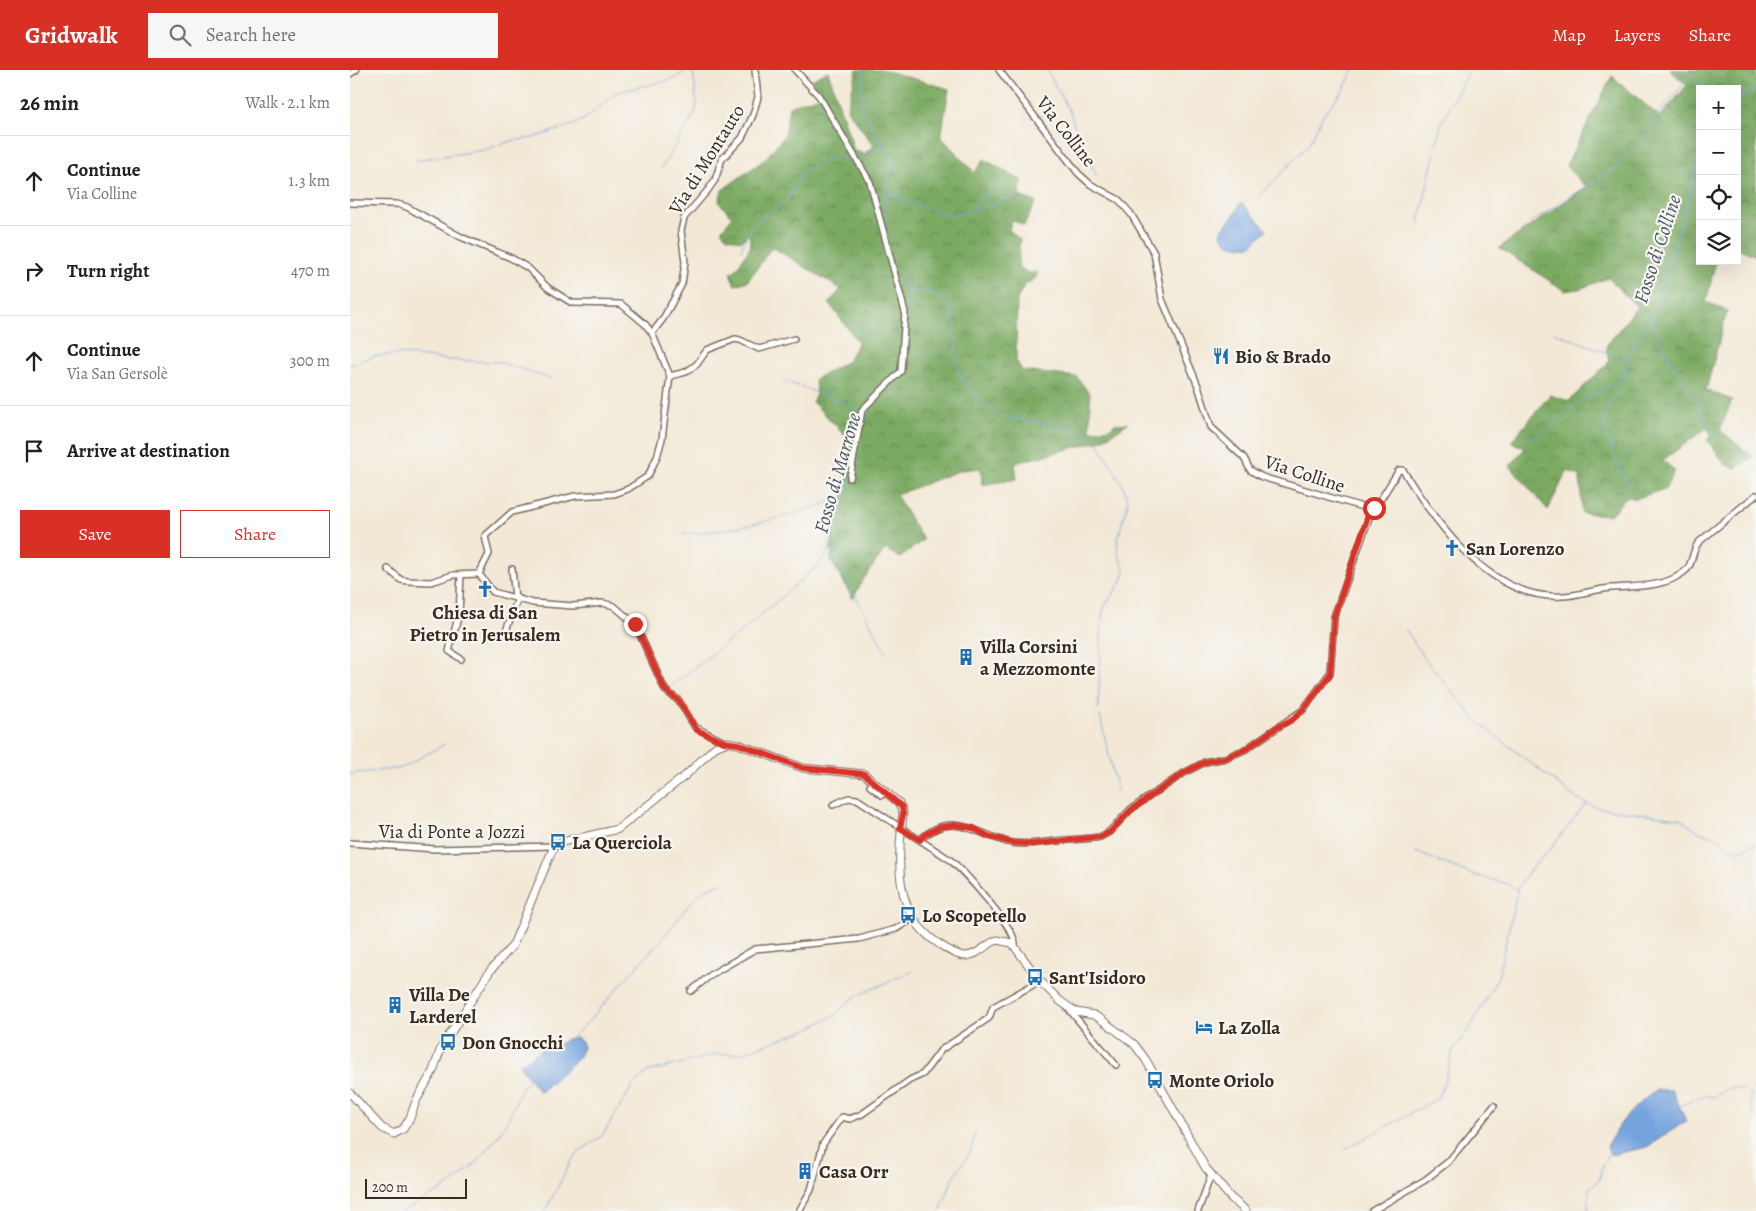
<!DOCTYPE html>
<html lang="en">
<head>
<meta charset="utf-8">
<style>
  :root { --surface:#fff; --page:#f6f6f6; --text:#202124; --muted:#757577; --line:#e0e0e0; --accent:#d93025 }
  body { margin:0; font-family:Alegreya,serif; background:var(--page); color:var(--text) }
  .controls { position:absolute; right:15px; top:15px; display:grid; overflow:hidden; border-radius:0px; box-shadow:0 5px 20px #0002 }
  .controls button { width:45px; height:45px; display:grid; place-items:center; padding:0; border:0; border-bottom:1px solid var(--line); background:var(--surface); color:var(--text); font:25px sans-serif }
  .scale { position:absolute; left:15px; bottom:12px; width:102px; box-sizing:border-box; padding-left:5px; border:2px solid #3b2a1e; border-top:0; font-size:14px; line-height:18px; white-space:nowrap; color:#3b2a1e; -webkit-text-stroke:4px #f6f6f2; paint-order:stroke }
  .stop { position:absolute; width:15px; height:15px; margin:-11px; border:4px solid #d93025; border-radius:50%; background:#fff }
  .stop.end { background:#d93025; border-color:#fff; box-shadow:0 1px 5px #0008 }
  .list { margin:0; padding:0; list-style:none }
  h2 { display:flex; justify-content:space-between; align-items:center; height:65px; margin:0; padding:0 20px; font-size:21px }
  h2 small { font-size:16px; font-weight:400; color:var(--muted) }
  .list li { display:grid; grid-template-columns:32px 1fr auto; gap:15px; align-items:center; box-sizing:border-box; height:90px; padding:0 20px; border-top:1px solid var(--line) }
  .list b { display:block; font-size:19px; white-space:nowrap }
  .list p { margin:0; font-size:16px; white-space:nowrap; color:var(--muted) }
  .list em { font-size:16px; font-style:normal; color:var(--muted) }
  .actions { display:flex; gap:10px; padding:15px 20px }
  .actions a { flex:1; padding:11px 0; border:1px solid var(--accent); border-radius:0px; text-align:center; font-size:18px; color:var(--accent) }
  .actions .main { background:var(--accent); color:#fff }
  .icon { flex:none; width:28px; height:28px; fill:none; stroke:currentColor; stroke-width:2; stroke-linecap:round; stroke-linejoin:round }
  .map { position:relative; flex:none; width:1406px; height:1141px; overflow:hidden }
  header { display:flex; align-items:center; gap:30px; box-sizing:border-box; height:70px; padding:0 25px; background:var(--accent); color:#fff }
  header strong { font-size:24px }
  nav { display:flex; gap:28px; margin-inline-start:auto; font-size:18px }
  .search { width:350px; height:45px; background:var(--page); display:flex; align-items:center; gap:12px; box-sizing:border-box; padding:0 18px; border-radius:0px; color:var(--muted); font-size:19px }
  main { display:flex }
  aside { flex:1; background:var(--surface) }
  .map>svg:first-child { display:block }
</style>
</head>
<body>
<header>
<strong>Gridwalk</strong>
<div class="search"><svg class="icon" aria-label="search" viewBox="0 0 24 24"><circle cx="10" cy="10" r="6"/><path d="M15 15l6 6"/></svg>Search here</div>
<nav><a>Map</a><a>Layers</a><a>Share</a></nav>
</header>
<main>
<aside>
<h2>26 min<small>Walk · 2.1 km</small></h2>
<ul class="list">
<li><svg class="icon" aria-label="ahead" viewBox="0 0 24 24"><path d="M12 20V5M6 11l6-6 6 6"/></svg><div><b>Continue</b><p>Via Colline</p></div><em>1.3 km</em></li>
<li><svg class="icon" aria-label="right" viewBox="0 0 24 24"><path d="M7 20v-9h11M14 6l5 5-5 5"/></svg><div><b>Turn right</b></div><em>470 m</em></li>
<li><svg class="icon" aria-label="ahead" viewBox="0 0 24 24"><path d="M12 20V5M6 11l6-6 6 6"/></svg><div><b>Continue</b><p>Via San Gersolè</p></div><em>300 m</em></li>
<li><svg class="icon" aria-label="arrive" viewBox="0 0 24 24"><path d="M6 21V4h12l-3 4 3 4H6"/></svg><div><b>Arrive at destination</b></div></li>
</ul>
<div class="actions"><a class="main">Save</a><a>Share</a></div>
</aside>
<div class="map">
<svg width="1406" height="1141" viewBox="0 0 1406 1141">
  <defs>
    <pattern id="forest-crowns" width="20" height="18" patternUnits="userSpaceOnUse" patternTransform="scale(1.25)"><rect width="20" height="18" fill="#7caa63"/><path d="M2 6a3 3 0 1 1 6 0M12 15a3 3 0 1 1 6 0" fill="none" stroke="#678b51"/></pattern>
  </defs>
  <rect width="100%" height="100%" fill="#f6f6f2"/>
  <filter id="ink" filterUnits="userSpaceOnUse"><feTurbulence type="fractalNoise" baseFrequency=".02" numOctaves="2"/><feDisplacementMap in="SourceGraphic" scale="10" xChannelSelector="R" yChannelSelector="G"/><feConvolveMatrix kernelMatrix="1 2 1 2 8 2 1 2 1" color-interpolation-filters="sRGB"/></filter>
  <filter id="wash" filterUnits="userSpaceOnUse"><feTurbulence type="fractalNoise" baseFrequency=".0096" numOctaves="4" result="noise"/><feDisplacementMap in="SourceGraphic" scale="20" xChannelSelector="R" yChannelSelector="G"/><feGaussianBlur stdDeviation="1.12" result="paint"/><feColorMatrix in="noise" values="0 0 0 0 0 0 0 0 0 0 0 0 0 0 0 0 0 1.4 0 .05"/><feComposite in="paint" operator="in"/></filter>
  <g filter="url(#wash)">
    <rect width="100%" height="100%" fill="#f3e8d5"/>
    <g fill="url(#forest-crowns)" stroke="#5c6a40">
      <polygon points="507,0 534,0 599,19 591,67 625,103 634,89 672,111 669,126 686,132 674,156 662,150 659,159 670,170 668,197 679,203 688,202 685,209 674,216 667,229 666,290 672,301 727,307 740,324 740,361 761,358 764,354 778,353 753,370 665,393 667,409 632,415 631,398 611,400 546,425 573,470 550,488 535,479 513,510 503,529 481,490 484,433 493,427 501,368 494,364 462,332 466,324 465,309 498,291 508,272 479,233 491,219 422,177 398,211 385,215 380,203 386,200 401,176 399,164 391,171 377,167 371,161 382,147 369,132 372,120 414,90 435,65 439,36 474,25 460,11 478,1 504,80 514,84 524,76 497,39"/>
      <polygon points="1320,0 1406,0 1406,186 1387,178 1387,19 1350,19 1350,191 1366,191 1356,232 1377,241 1356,320 1382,330 1370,360 1403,387 1385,398 1375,394 1357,370 1362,365 1357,358 1313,390 1325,401 1315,419 1285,429 1278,426 1260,445 1232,443 1230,406 1217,401 1198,440 1160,396 1175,378 1161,372 1200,325 1219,331 1259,292 1256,276 1287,237 1258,208 1229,219 1215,221 1149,178 1236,117 1216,96 1262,6 1310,47 1337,15"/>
    </g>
    <g fill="#75a3de" stroke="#58667e">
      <path d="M892,133L917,160L901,176C887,177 875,177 870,162L887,141L889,134Z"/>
      <polygon points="227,968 232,972 233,978 228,988 190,1022 169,995 198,975 208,975 216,969"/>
      <path d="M1307,1020H1322L1336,1051L1297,1077L1261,1085L1257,1077C1270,1050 1283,1037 1307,1020Z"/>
    </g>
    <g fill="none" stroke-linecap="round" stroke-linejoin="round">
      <g stroke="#75a3de" stroke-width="1">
        <path d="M514,0C503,44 527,57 543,94L535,119V161"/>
        <polyline points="697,0 720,42 729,69"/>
        <polyline points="1336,0 1354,19"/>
        <polyline points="1387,28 1406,20"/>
        <polyline points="731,73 746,105"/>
        <polyline points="507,85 526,82 534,78"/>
        <polyline points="67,90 134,80 161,71 183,68 225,54 239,46 267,22 312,12 327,7 336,0"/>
        <polyline points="311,99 345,43 347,36 343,0"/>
        <polyline points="535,119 554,130 599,146 636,137 665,125"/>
        <polyline points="909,127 959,74 973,45 994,19 1003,0"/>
        <polyline points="623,138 643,115"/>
        <polyline points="1069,153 1091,54 1119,0"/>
        <polyline points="1179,153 1264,99 1285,77 1305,48 1341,5"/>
        <polyline points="391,180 396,166 407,151 437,131 454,100 477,89 503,85"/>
        <path d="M548,205L555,218C566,223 579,219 589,226C614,244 600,278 609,303C615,319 634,336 648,345L711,357L739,368L748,373L773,416L778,432L767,472L768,483L775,500L772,511L754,537L752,545L748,640"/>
        <polyline points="1300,248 1310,273 1354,344 1366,370"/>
        <polyline points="1203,262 1276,290"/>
        <polyline points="556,266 557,231 560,221"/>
        <polyline points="0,295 25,286 50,284 98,290 150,292 201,309"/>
        <path d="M1275,296C1282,319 1259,325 1255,344C1251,366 1271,400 1281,421"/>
        <polyline points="432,310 493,332 509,342"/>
        <polyline points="511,358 520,338 545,311"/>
        <polyline points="1174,371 1193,362 1232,331 1258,318 1273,305 1283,276 1293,261 1309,231 1350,87"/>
        <path d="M333,464C390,460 441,447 495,426"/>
        <polyline points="480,478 536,583"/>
        <polyline points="1056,560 1074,588 1127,651 1227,729 1249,738 1329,748 1351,763 1366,767 1379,777 1390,781 1406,773"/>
        <polyline points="321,616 396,558 470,494 480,478 489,439 500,411"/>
        <polyline points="750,646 767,721"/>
        <polyline points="0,704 52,698 95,674"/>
        <polyline points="1063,781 1124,805 1158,814 1167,820"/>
        <polyline points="1117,963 1148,907 1168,817 1180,800 1200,779 1236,734"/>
        <path d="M219,970C240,952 256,931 274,911C288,894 303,879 317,863C335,842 343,820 372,813"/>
        <polyline points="1402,1020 1406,1014"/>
        <polyline points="1400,1024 1402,1041 1406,1047"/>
        <polyline points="1328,1037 1353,1026 1364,1027 1379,1018 1394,1019"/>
        <polyline points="995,1079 1087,1029 1093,1017 1103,980 1113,967"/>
        <path d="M52,1141C99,1119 129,1098 156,1053C165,1039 167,1021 179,1009"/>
        <polyline points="195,1141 222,1090 229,1082 253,1065 283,1015 297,1002 368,984 389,984 456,960 485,945 504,927 563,901"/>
        <polyline points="590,1141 604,1106 621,1081 626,1062"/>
        <polyline points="1238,1141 1239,1118 1249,1110 1253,1093 1260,1081"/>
      </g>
    </g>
  </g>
  <g filter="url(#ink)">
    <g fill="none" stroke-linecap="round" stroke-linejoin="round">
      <g stroke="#7b6c5e" stroke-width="8">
        <g id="minor">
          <polyline points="445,0 469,26 520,112 555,242 551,301 512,340 500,408"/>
          <polyline points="0,4 6,0"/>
          <polyline points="0,133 47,134 57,137 111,167 161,188 178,198 198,218 222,233 271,234 295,254 302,263"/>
          <polyline points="320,306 336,302 347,294 357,280 385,269 390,270 409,279 444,269"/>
          <path d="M1020,440L1026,437L1049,400H1053C1085,453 1142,531 1212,526C1228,526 1245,519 1261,518C1285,516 1314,518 1334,502C1344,495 1341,481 1349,472L1406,425"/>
          <polyline points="38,499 51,510 58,511 81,512 103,505 129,504"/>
          <polyline points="162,499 165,528"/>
          <polyline points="129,504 139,484 135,466 162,442 225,426 264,424 278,419 298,406 307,387 312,369 320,306 302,263 313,249 332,214 335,192 331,161 334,148 358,120 365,110 372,89 392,68 403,45 408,27 405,0"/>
          <polyline points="129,504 143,522 183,533 223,536 253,533 264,536 285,554 315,620 329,631 345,657 374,672"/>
          <polyline points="111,505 109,544 99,581 111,589"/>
          <polyline points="156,561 168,528"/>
          <polyline points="520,716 532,725 536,722"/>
          <path d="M483,735L498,728L507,729L599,789C612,799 668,861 665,875"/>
          <path d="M570,770C602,738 629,766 662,773C680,776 698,771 716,770C727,769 739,769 750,767L759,762L781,739L834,703L855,692L875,688L896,679L953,640L980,603L984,547L1020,445L1019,439L912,407L900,400L894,388L861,357L848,316L812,229L804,183L781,144L769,130L740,114L728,103L649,0"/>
          <polyline points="0,773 85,779 204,776"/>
          <polyline points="341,921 362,904 405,879 509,869 546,859 562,849"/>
          <polyline points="716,936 766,995"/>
          <polyline points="449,1141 461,1120 473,1074 492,1047 500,1049 512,1044 560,1010 573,1004 591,980 639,948 643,937 690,911"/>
          <polyline points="848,1141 861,1105"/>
          <polyline points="1022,1141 1075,1110 1098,1092 1144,1036"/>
        </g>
      </g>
      <g stroke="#7b6c5e" stroke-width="9">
        <path id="major" d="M0,1023L32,1058L44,1064L53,1059L60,1048L66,1031L83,1001L91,978L140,901L163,875L204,776L212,772L268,759L336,705L365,677L377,672L388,674L453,698L514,704L549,733L553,742C548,790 542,844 589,874C597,879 606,886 616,886C629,885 636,874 647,870L662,873L690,911L710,931L726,942L744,945L752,950L784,974L796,990L855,1097L880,1127L896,1141"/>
      </g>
      <use href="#minor" stroke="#fff" stroke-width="5"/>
      <use href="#major" stroke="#fff" stroke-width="7"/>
    </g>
  </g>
  <g fill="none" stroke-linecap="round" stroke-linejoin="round" filter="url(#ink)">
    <polyline stroke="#d93025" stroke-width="6" points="285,554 315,620 329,631 347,660 374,672 388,674 453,698 514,704 552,737 553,744 550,758 570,770 576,764 590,757 605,755 623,758 638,766 663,773 683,774 750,767 760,762 781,740 834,703 855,692 875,688 896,679 926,658 943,649 953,640 980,604 984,547 1020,440 1024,438"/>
  </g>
  <defs>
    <g id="restaurant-bare" transform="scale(1.35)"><path d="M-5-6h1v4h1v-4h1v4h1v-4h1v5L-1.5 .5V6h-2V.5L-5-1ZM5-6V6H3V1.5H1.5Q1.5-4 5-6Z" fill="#1f6fb2" stroke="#f6f6f2" stroke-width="2.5" paint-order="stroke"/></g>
    <g id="church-bare" transform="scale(1.35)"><path d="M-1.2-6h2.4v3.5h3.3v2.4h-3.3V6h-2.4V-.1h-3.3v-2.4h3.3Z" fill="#1f6fb2" stroke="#f6f6f2" stroke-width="2.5" paint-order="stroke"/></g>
    <g id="building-bare" transform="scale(1.35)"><path d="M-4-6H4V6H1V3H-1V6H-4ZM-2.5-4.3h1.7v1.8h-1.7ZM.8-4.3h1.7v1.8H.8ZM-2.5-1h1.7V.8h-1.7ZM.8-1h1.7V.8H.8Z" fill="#1f6fb2" stroke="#f6f6f2" stroke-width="2.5" paint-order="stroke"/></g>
    <g id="bus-bare" transform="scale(1.35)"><path d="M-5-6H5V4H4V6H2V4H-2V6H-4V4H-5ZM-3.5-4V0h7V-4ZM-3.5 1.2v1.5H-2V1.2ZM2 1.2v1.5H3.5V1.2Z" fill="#1f6fb2" stroke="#f6f6f2" stroke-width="2.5" paint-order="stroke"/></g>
    <g id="hotel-bare" transform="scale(1.35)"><path d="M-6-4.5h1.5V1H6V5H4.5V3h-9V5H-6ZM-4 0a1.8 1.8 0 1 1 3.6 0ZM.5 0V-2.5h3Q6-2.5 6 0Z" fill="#1f6fb2" stroke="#f6f6f2" stroke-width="2.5" paint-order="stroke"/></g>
  </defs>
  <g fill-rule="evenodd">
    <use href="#restaurant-bare" x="871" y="286"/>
    <use href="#church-bare" x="1102" y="478"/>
    <use href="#church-bare" x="135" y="519"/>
    <use href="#building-bare" x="616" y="587"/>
    <use href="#bus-bare" x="208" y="772"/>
    <use href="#bus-bare" x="558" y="845"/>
    <use href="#bus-bare" x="685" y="907"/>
    <use href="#building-bare" x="45" y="935"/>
    <use href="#hotel-bare" x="854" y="957"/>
    <use href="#bus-bare" x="98" y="972"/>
    <use href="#bus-bare" x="805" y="1010"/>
    <use href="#building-bare" x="455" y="1101"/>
  </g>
  <g text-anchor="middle" stroke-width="4.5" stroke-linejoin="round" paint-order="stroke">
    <g font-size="19" fill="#3b2a1e" stroke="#f6f6f2">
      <text transform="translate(717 61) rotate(52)" y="7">Via Colline</text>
      <text transform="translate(356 89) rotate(-58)" y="7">Via di Montauto</text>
      <text transform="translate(955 403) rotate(18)" y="7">Via Colline</text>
      <text x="102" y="768">Via di Ponte a Jozzi</text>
    </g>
    <g font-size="19" font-weight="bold" fill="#3b2a1e" stroke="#f6f6f2" text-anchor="start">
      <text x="885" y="293">Bio &amp; Brado</text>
      <text x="1116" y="485">San Lorenzo</text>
      <text x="135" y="549" text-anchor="middle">Chiesa di San<tspan x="135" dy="22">Pietro in Jerusalem</tspan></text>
      <text x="630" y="583">Villa Corsini<tspan x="630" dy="22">a Mezzomonte</tspan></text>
      <text x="222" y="779">La Querciola</text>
      <text x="572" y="852">Lo Scopetello</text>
      <text x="699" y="914">Sant'Isidoro</text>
      <text x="59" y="931">Villa De<tspan x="59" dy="22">Larderel</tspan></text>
      <text x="868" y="964">La Zolla</text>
      <text x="112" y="979">Don Gnocchi</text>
      <text x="819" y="1017">Monte Oriolo</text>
      <text x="469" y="1108">Casa Orr</text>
    </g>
    <g font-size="20" font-style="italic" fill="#4f5461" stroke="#f6f6f2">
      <text transform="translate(1307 179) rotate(-72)" y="7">Fosso di Colline</text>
      <text transform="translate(487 403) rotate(-74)" y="7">Fosso di Marrone</text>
    </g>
  </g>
</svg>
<div class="controls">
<button>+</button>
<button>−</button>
<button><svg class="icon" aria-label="locate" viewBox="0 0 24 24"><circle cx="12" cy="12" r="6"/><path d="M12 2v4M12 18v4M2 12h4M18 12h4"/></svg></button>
<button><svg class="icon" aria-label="layers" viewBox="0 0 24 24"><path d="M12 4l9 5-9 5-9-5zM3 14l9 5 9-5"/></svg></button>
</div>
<div class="scale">200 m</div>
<div class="stop" style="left:1024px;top:438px"></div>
<div class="stop end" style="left:285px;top:554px"></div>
</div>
</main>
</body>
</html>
